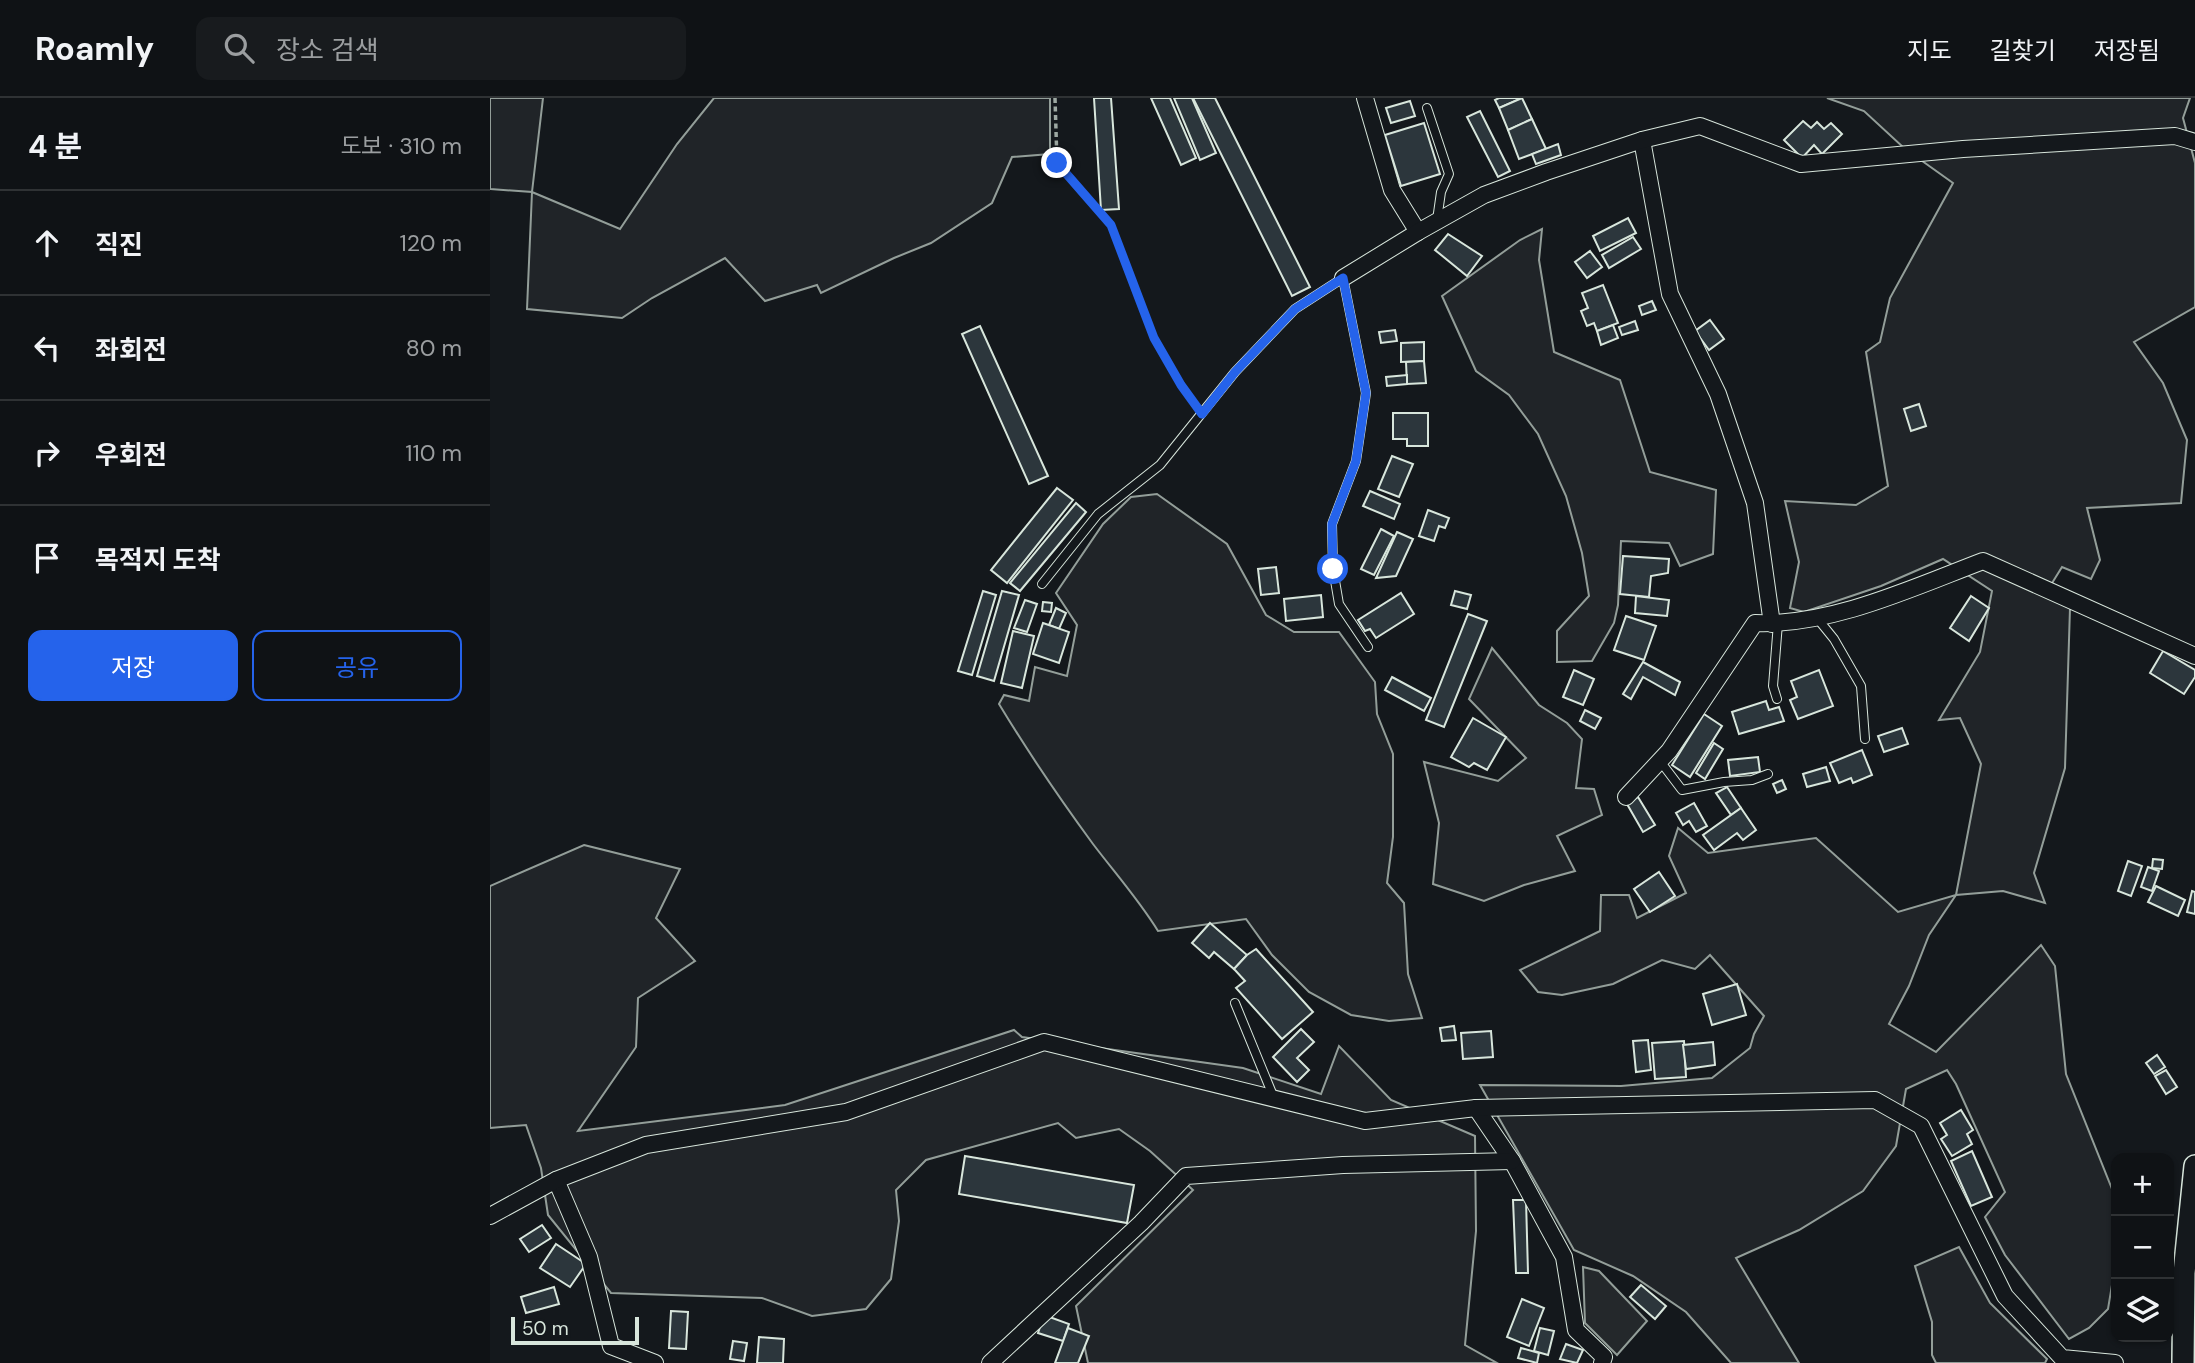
<!DOCTYPE html>
<html lang="ko">
<head>
<meta charset="utf-8">
<style>
  :root { --surface:#0f1215; --page:#181b1e; --text:#f1f3f6; --muted:#9b9ea0; --line:#2f3234; --accent:#2563eb }
  body { margin:0; font-family:"DM Sans","Noto Sans KR",sans-serif; background:var(--page); color:var(--text) }
  .controls { position:absolute; right:21px; bottom:21px; display:grid; overflow:hidden; border-radius:14px; box-shadow:0 2px 5px #0004 }
  .controls button { width:63px; height:63px; display:grid; place-items:center; padding:0; border:0; border-bottom:2px solid var(--line); background:var(--surface); color:var(--text); font:35px sans-serif }
  .scale { position:absolute; left:21px; bottom:18px; width:128px; box-sizing:border-box; padding-left:7px; border:4px solid #d8e6dc; border-top:0; font-size:19px; line-height:24px; white-space:nowrap; color:#d8e6dc; -webkit-text-stroke:5px #14181c; paint-order:stroke }
  .stop { position:absolute; width:21px; height:21px; margin:-16px; border:5px solid #2563eb; border-radius:50%; background:#fff }
  .stop.end { background:#2563eb; border-color:#fff; box-shadow:0 2px 7px #0008 }
  .list { margin:0; padding:0; list-style:none }
  h2 { display:flex; justify-content:space-between; align-items:center; height:91px; margin:0; padding:0 28px; font-size:30px }
  h2 small { font-size:23px; font-weight:400; color:var(--muted) }
  .list li { display:grid; grid-template-columns:46px 1fr auto; gap:21px; align-items:center; box-sizing:border-box; height:105px; padding:0 28px; border-top:2px solid var(--line) }
  .list b { display:block; font-size:26px; white-space:nowrap }
  .list em { font-size:23px; font-style:normal; color:var(--muted) }
  .actions { display:flex; gap:14px; padding:21px 28px }
  .actions a { flex:1; padding:16px 0; border:2px solid var(--accent); border-radius:14px; text-align:center; font-size:24px; color:var(--accent) }
  .actions .main { background:var(--accent); color:#fff }
  .icon { flex:none; width:38px; height:38px; fill:none; stroke:currentColor; stroke-width:2; stroke-linecap:round; stroke-linejoin:round }
  .map { position:relative; flex:none; width:1705px; height:1265px; overflow:hidden }
  header { display:flex; align-items:center; gap:42px; box-sizing:border-box; height:98px; padding:0 35px; background:var(--surface); border-bottom:2px solid var(--line) }
  header strong { font-size:33px }
  nav { display:flex; gap:38px; margin-inline-start:auto; font-size:24px }
  .search { width:490px; height:63px; background:var(--page); display:flex; align-items:center; gap:18px; box-sizing:border-box; padding:0 24px; border-radius:14px; color:var(--muted); font-size:26px }
  main { display:flex }
  aside { flex:1; background:var(--surface) }
  .map>svg:first-child { display:block }
</style>
</head>
<body>
<header>
<strong>Roamly</strong>
<div class="search"><svg class="icon" aria-label="search" viewBox="0 0 24 24"><circle cx="10" cy="10" r="6"/><path d="M15 15l6 6"/></svg>장소 검색</div>
<nav><a>지도</a><a>길찾기</a><a>저장됨</a></nav>
</header>
<main>
<aside>
<h2>4 분<small>도보 · 310 m</small></h2>
<ul class="list">
<li><svg class="icon" aria-label="ahead" viewBox="0 0 24 24"><path d="M12 20V5M6 11l6-6 6 6"/></svg><div><b>직진</b></div><em>120 m</em></li>
<li><svg class="icon" aria-label="left" viewBox="0 0 24 24"><path d="M17 20v-9H6M10 6l-5 5 5 5"/></svg><div><b>좌회전</b></div><em>80 m</em></li>
<li><svg class="icon" aria-label="right" viewBox="0 0 24 24"><path d="M7 20v-9h11M14 6l5 5-5 5"/></svg><div><b>우회전</b></div><em>110 m</em></li>
<li><svg class="icon" aria-label="arrive" viewBox="0 0 24 24"><path d="M6 21V4h12l-3 4 3 4H6"/></svg><div><b>목적지 도착</b></div></li>
</ul>
<div class="actions"><a class="main">저장</a><a>공유</a></div>
</aside>
<div class="map">
<svg width="1705" height="1265" viewBox="0 0 1705 1265">
  <rect width="100%" height="100%" fill="#14181c"/>
  <g fill="#202428" stroke="#939e99" stroke-width="2">
    <polygon points="0,0 53,0 42,94 130,131 187,46 224,0 560,0 560,56 522,59 502,105 441,145 404,160 331,195 327,187 275,203 235,160 162,200 132,220 37,211 42,94 0,91"/>
    <polygon points="1337,0 1700,0 1693,20 1705,65 1705,209 1644,244 1673,285 1697,342 1691,405 1597,410 1610,462 1601,481 1572,469 1554,498 1580,510 1575,670 1544,775 1555,805 1513,793 1466,797 1439,837 1419,888 1399,926 1446,954 1551,847 1565,868 1576,976 1626,1101 1623,1181 1618,1211 1599,1230 1579,1241 1515,1157 1495,1119 1515,1094 1466,986 1457,972 1416,991 1406,1048 1373,1093 1309,1132 1246,1160 1309,1265 1241,1265 1196,1214 1143,1178 1084,1152 990,987 1131,988 1222,980 1260,950 1264,936 1274,918 1220,857 1205,871 1172,862 1123,886 1072,897 1048,894 1030,872 1110,833 1111,797 1139,797 1147,820 1196,795 1179,758 1188,730 1218,755 1326,740 1408,814 1466,797 1491,666 1470,620 1449,622 1490,554 1502,493 1453,461 1391,488 1314,514 1300,510 1309,464 1295,403 1366,407 1398,388 1376,254 1390,244 1400,200 1463,85 1414,50 1374,13"/>
    <polygon points="1052,131 1049,162 1064,254 1130,282 1160,374 1226,392 1223,456 1190,468 1179,445 1131,443 1128,507 1124,525 1102,563 1067,564 1067,533 1099,498 1092,455 1076,398 1048,336 1019,297 986,273 952,198 1030,142"/>
    <path d="M667,396L737,446L776,517L804,534H849L885,584L887,616L903,656V739L897,785L914,805L918,876L932,920L899,923L861,917L819,894L782,857L756,821L668,833C649,802 625,775 603,746C570,701 538,654 509,606L514,597L539,603L545,569L577,578L587,527L566,495L613,426L641,399Z"/>
    <polygon points="1002,550 1049,607 1077,625 1092,641 1086,690 1104,691 1112,717 1067,738 1085,773 1034,787 994,803 943,786 949,725 934,664 1008,683 1036,660 979,601"/>
    <polygon points="94,747 190,771 166,820 205,863 148,900 146,949 88,1033 295,1007 524,932 532,939 753,970 831,996 849,948 901,1002 985,1038 986,1133 975,1247 1007,1265 598,1265 586,1208 703,1092 660,1053 629,1031 586,1040 568,1025 436,1062 406,1092 409,1123 401,1181 376,1211 322,1218 272,1200 121,1195 58,1117 51,1070 36,1027 0,1030 0,788"/>
    <polygon points="1469,1149 1500,1205 1557,1261 1555,1265 1446,1265 1442,1257 1442,1224 1425,1168"/>
  </g>
  <polygon fill="#24282b" stroke="#939e99" stroke-width="2" points="1093,1169 1109,1173 1157,1223 1127,1257 1095,1225"/>
  <g fill="#2c363c" stroke="#d8e6dc" stroke-width="2">
    <polygon points="604,0 621,0 629,111 611,112"/>
    <polygon points="661,0 680,0 706,60 691,67"/>
    <polygon points="684,0 702,0 726,55 710,62"/>
    <polygon points="703,0 725,0 820,189 802,198"/>
    <polygon points="1009,0 1032,0 1009,10 1005,2"/>
    <polygon points="1032,0 1042,21 1018,32 1009,10"/>
    <polygon points="920,3 925,18 901,25 896,10"/>
    <polygon points="990,13 1020,73 1008,79 977,19"/>
    <polygon points="1042,21 1056,51 1029,61 1018,32"/>
    <polygon points="1313,23 1321,30 1327,24 1334,31 1341,25 1352,36 1332,56 1324,47 1312,60 1294,42"/>
    <polygon points="934,25 950,76 911,88 895,37"/>
    <polygon points="1068,46 1071,57 1046,66 1042,56"/>
    <polygon points="1138,120 1146,135 1110,153 1103,138"/>
    <polygon points="958,136 992,158 977,178 945,152"/>
    <polygon points="1143,139 1151,151 1119,170 1112,157"/>
    <polygon points="1100,153 1112,169 1097,180 1085,164"/>
    <polygon points="1113,187 1128,225 1107,233 1104,225 1097,228 1091,213 1098,210 1092,195"/>
    <polygon points="1162,203 1166,212 1152,217 1149,208"/>
    <polygon points="1220,222 1234,241 1219,252 1205,233"/>
    <polygon points="1145,223 1148,232 1132,237 1129,229"/>
    <polygon points="1123,227 1128,240 1111,247 1107,233"/>
    <polygon points="490,228 558,378 539,386 472,236"/>
    <polygon points="905,232 907,243 891,245 889,234"/>
    <polygon points="934,244 934,263 911,264 911,245"/>
    <polygon points="934,263 936,285 917,286 916,264"/>
    <polygon points="917,277 917,286 897,288 896,279"/>
    <polygon points="1429,306 1436,328 1421,333 1414,311"/>
    <polygon points="903,315 938,315 938,348 917,348 917,341 903,341"/>
    <polygon points="902,358 923,366 909,399 888,391"/>
    <polygon points="567,390 583,402 517,485 501,472"/>
    <polygon points="880,393 910,406 904,421 873,408"/>
    <polygon points="586,405 596,414 530,493 520,485"/>
    <polygon points="938,412 959,420 955,430 949,428 944,443 929,438"/>
    <polygon points="891,431 904,438 884,477 871,471"/>
    <polygon points="907,434 923,441 906,478 886,480"/>
    <polygon points="1133,458 1179,461 1178,475 1161,478 1159,499 1130,496"/>
    <polygon points="786,469 789,495 771,497 768,471"/>
    <polygon points="493,493 506,497 482,577 468,573"/>
    <polygon points="512,493 529,497 504,583 487,578"/>
    <polygon points="965,493 981,497 977,511 961,507"/>
    <polygon points="911,495 924,516 886,540 880,531 875,533 868,522"/>
    <polygon points="831,497 833,519 796,523 794,501"/>
    <polygon points="1146,498 1179,502 1177,518 1145,515"/>
    <polygon points="1481,498 1499,510 1479,543 1460,530"/>
    <polygon points="535,502 547,506 537,534 524,530"/>
    <polygon points="553,504 562,505 561,514 552,513"/>
    <polygon points="566,510 576,515 569,531 559,527"/>
    <polygon points="978,516 997,523 954,629 936,622"/>
    <polygon points="1136,518 1166,528 1154,562 1124,552"/>
    <polygon points="553,525 579,534 569,565 543,556"/>
    <polygon points="523,533 544,538 532,590 511,585"/>
    <polygon points="1673,553 1705,572 1705,579 1694,596 1660,575"/>
    <polygon points="1153,564 1190,584 1185,597 1153,579 1141,601 1133,596"/>
    <polygon points="1084,572 1104,581 1093,607 1073,599"/>
    <polygon points="1329,572 1343,608 1308,621 1300,602 1307,599 1301,583"/>
    <polygon points="902,579 941,600 934,613 895,592"/>
    <polygon points="1276,603 1279,612 1289,609 1294,623 1249,636 1242,614"/>
    <polygon points="1095,612 1111,620 1105,631 1090,623"/>
    <polygon points="1214,616 1232,628 1200,679 1182,667"/>
    <polygon points="983,620 1016,639 997,672 984,665 979,669 961,659"/>
    <polygon points="1412,630 1418,646 1394,654 1388,638"/>
    <polygon points="1224,645 1233,651 1215,681 1206,675"/>
    <polygon points="1372,652 1382,677 1363,685 1361,680 1349,685 1340,665"/>
    <polygon points="1268,659 1270,674 1240,678 1238,662"/>
    <polygon points="1336,669 1340,683 1317,689 1313,676"/>
    <polygon points="1292,682 1296,691 1287,695 1283,686"/>
    <polygon points="1237,689 1251,710 1241,717 1226,695"/>
    <polygon points="1148,699 1165,727 1153,734 1137,706"/>
    <polygon points="1204,705 1217,728 1206,734 1199,723 1193,727 1186,715"/>
    <polygon points="1251,710 1266,732 1253,742 1247,735 1224,752 1213,737"/>
    <polygon points="1663,761 1673,762 1672,771 1662,770"/>
    <polygon points="1638,763 1652,768 1641,798 1628,793"/>
    <polygon points="1658,769 1669,773 1662,793 1651,789"/>
    <polygon points="1169,774 1185,798 1160,814 1144,791"/>
    <polygon points="1666,788 1695,802 1688,818 1658,804"/>
    <polygon points="1702,793 1705,794 1705,816 1697,814"/>
    <polygon points="720,825 757,857 744,871 724,854 719,860 702,845"/>
    <polygon points="766,851 823,914 792,941 746,890 755,883 744,871 757,857"/>
    <polygon points="1247,886 1256,917 1222,927 1213,896"/>
    <polygon points="964,928 966,942 952,943 950,930"/>
    <polygon points="811,931 824,944 807,960 819,972 807,984 783,959"/>
    <polygon points="1001,933 1003,959 973,961 971,935"/>
    <polygon points="1158,942 1161,972 1146,974 1143,943"/>
    <polygon points="1194,943 1196,979 1165,981 1162,945"/>
    <polygon points="1223,944 1225,967 1196,971 1193,947"/>
    <polygon points="1667,957 1675,969 1664,976 1656,965"/>
    <polygon points="1676,972 1687,989 1676,996 1665,978"/>
    <polygon points="1471,1012 1483,1032 1477,1036 1482,1046 1462,1058 1451,1041 1457,1037 1450,1025"/>
    <polygon points="1482,1053 1502,1099 1481,1108 1461,1063"/>
    <polygon points="475,1058 644,1087 637,1125 469,1096"/>
    <polygon points="1023,1102 1036,1102 1038,1175 1026,1175"/>
    <polygon points="52,1127 61,1140 39,1154 30,1141"/>
    <polygon points="66,1146 96,1166 80,1189 50,1170"/>
    <polygon points="1151,1187 1176,1208 1165,1221 1140,1199"/>
    <polygon points="64,1189 69,1206 36,1215 31,1199"/>
    <polygon points="1032,1201 1054,1210 1039,1248 1017,1239"/>
    <polygon points="181,1213 198,1214 196,1251 179,1250"/>
    <polygon points="554,1217 579,1226 573,1243 548,1235"/>
    <polygon points="578,1230 599,1238 588,1265 565,1265"/>
    <polygon points="1050,1230 1064,1233 1058,1257 1044,1253"/>
    <polygon points="269,1239 294,1241 293,1265 267,1265"/>
    <polygon points="243,1243 257,1245 254,1263 240,1261"/>
    <polygon points="1076,1246 1093,1252 1087,1265 1070,1261"/>
    <polygon points="1031,1250 1049,1255 1047,1265 1028,1260"/>
  </g>
  <g fill="none" stroke-linecap="round" stroke-linejoin="round">
    <g stroke="#d8e6dc" stroke-width="10">
      <g id="service">
        <polyline points="937,10 959,76 951,94 947,122"/>
        <polyline points="552,486 608,416 670,367 745,274 805,211 853,180 876,295 866,363 842,426 843,471 849,506 878,549"/>
        <polyline points="1327,520 1344,541 1371,588 1375,641"/>
        <polyline points="1287,601 1283,588 1288,525"/>
        <polyline points="1170,663 1192,692 1234,684 1262,682 1278,676"/>
        <polyline points="745,905 784,1000"/>
      </g>
    </g>
    <g stroke="#d8e6dc" stroke-width="18">
      <g id="minor">
        <polyline points="875,0 902,92 928,134"/>
        <polyline points="1152,42 1180,196 1228,296 1265,405 1282,526"/>
        <polyline points="853,180 928,134 994,97 1056,74 1152,42 1210,28 1311,66 1473,51 1685,38 1705,44"/>
        <path d="M1136,699L1179,653L1265,525C1341,528 1422,490 1493,463L1705,558"/>
        <polyline points="986,1010 1022,1063 1074,1159 1086,1232 1114,1259 1112,1265"/>
        <polyline points="66,1082 99,1159 121,1248 165,1265"/>
        <polyline points="0,1118 66,1082 156,1047 356,1014 554,944 875,1023 986,1010 1385,1002 1431,1028 1515,1198 1572,1260 1625,1265"/>
        <polyline points="500,1265 651,1125 696,1078 853,1067 1022,1063"/>
      </g>
    </g>
    <g stroke="#d8e6dc" stroke-width="24">
      <polyline id="secondary" points="1693,1265 1694,1175 1705,1068"/>
    </g>
    <polyline stroke="#9da8a2" stroke-width="3.5" stroke-dasharray="5 3.5" stroke-linecap="butt" points="565,0 567,65 621,127 664,240 691,287 706,307"/>
    <use href="#service" stroke="#14181c" stroke-width="8"/>
    <use href="#minor" stroke="#14181c" stroke-width="16"/>
    <use href="#secondary" stroke="#14181c" stroke-width="21"/>
  </g>
  <g fill="none" stroke-linecap="round" stroke-linejoin="round">
    <polyline stroke="#2563eb" stroke-width="9" points="567,65 621,127 664,240 691,287 712,316 745,274 805,211 853,180 876,295 866,363 842,426 843,471"/>
  </g>
</svg>
<div class="controls">
<button>+</button>
<button>−</button>
<button><svg class="icon" aria-label="layers" viewBox="0 0 24 24"><path d="M12 4l9 5-9 5-9-5zM3 14l9 5 9-5"/></svg></button>
</div>
<div class="scale">50 m</div>
<div class="stop" style="left:843px;top:471px"></div>
<div class="stop end" style="left:567px;top:65px"></div>
</div>
</main>
</body>
</html>
